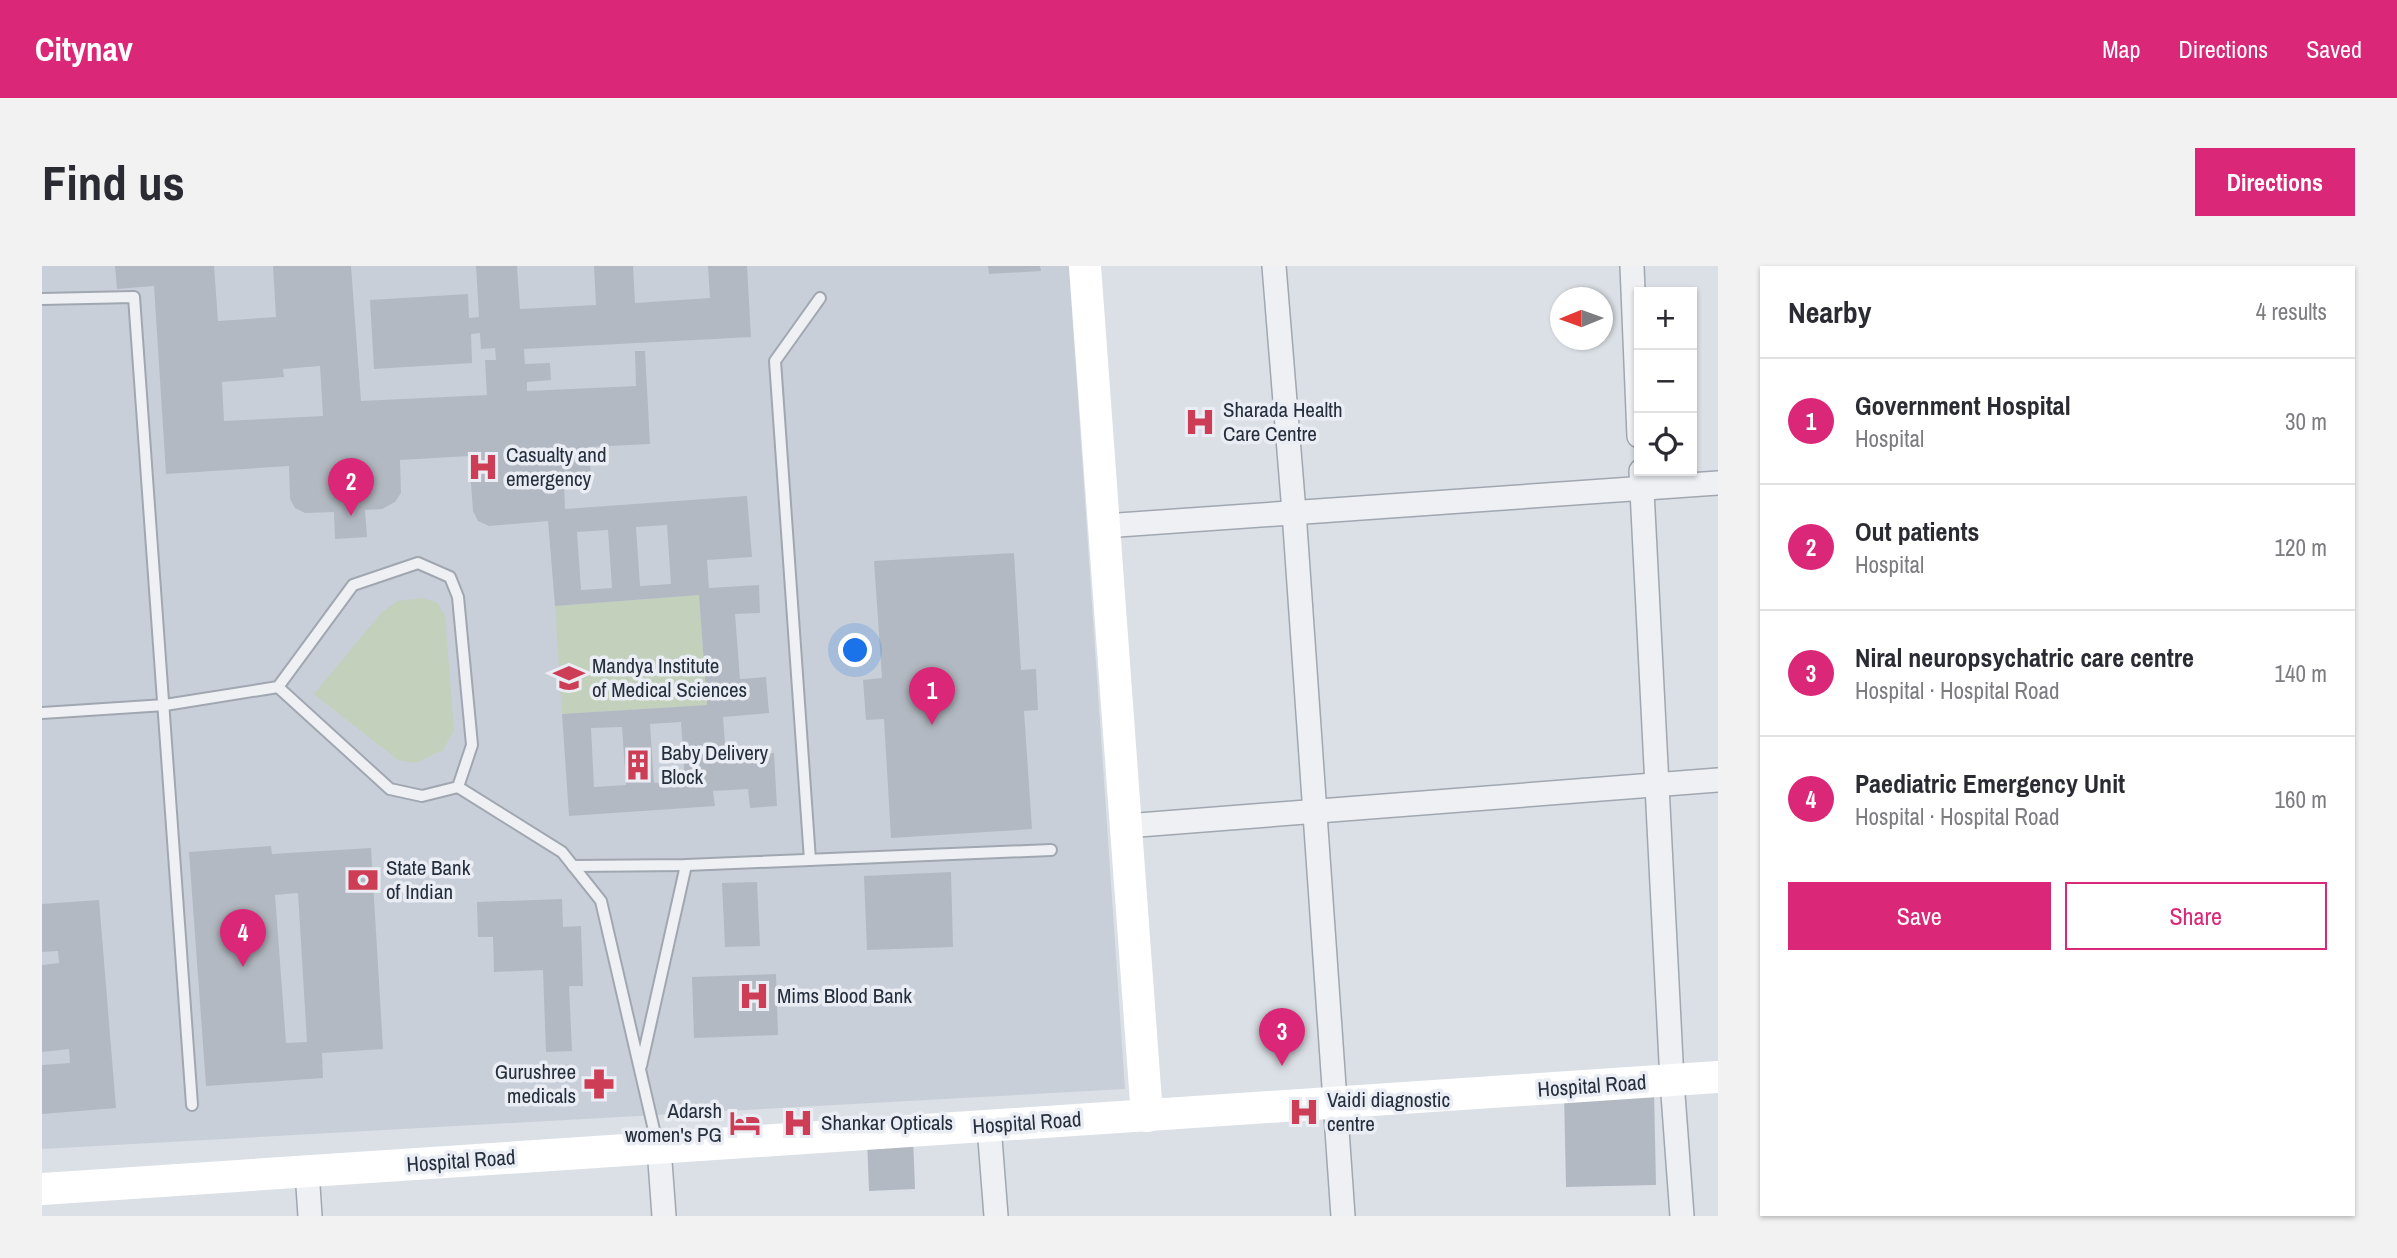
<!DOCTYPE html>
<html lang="en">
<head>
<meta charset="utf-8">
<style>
  :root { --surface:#fff; --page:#f2f2f3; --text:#2b2b33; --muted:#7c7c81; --line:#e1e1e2; --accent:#db2777 }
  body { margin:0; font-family:"Archivo Narrow",sans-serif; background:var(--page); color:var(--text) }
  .controls { position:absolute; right:21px; top:21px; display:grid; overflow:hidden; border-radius:0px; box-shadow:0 2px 5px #0004 }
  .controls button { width:63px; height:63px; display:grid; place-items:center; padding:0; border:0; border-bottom:2px solid var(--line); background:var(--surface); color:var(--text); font:35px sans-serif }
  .compass { position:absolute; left:1508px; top:21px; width:63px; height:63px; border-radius:50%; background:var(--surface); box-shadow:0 2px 5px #0004; rotate:269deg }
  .you { position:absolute; left:814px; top:385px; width:24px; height:24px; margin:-18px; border:5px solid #fff; border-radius:50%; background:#1a73e8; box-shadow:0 0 0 10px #1a73e833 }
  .badge { display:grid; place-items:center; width:46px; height:46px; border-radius:50%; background:var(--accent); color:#fff; font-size:23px; font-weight:700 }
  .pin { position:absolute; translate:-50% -58px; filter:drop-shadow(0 2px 4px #0008) }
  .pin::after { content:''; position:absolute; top:37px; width:24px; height:21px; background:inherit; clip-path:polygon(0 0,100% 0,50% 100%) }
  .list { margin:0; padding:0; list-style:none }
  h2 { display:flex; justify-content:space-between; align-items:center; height:91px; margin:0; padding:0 28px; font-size:30px }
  h2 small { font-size:23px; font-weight:400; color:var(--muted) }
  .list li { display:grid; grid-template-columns:46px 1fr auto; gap:21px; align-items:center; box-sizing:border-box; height:126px; padding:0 28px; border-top:2px solid var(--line) }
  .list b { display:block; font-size:26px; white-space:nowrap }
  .list p { margin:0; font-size:23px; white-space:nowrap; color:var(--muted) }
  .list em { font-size:23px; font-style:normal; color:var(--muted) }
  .actions { display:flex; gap:14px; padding:21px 28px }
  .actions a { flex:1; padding:16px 0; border:2px solid var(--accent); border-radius:0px; text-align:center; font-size:24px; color:var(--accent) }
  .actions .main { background:var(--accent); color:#fff }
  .icon { flex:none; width:38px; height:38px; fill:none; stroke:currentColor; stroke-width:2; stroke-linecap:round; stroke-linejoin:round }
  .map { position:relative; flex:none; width:1676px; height:950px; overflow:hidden; border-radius:0px }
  header { display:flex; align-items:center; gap:42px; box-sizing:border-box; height:98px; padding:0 35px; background:var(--accent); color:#fff }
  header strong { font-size:33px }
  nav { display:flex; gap:38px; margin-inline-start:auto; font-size:24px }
  .intro { display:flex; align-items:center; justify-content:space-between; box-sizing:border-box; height:168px; padding:0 42px }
  h1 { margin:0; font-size:49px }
  .button { padding:18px 32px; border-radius:0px; background:var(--accent); color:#fff; font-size:24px; font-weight:700 }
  main { display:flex; gap:42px; padding:0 42px }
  aside { flex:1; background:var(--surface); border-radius:0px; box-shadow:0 2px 5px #0004 }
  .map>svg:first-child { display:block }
</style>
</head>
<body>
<header>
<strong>Citynav</strong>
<nav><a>Map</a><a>Directions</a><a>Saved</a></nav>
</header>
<div class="intro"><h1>Find us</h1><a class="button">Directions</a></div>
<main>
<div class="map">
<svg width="1676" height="950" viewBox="0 0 1676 950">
  <rect width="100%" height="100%" fill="#dbe0e6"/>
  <polygon fill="#c9cfd8" points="0,0 1027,0 1083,823 0,883"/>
  <g fill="#c2d0bc">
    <polygon points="657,329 665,439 520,448 513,340"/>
    <polygon points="380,332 396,337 403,351 412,464 401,484 373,497 356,494 272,428 339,347 355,335"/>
  </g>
  <g fill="#b3b9c2" fill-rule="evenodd">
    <path d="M73,0H172L176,55L234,51L231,0H309L319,135L445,129L443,94H454L453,82L439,83L438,67L429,68L430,97L332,103L328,34L426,28L427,52L437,51L434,0H475L478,43L554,39L552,0H591L593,37L668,32L666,0H705L709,71L482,83L483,98L508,97L509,114L485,116V125L594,120L593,85H603L608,178L547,181L549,215L522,217L523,243L705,230L710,291L665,294L667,322L717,319L718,347L693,348L698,413L724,411L727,447L681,451L684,491L732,487L735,540L708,542L706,523L671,525L673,540L527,550L520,448L665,439L657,329L513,340L506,255L447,260L436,255L431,245L427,190L358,194L359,227L353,236L340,243L323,244L325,271L293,273L292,246L263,247L253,242L248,233L247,200L124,208L112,20L75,23ZM278,100L281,150L182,155L180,116L242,111L241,103ZM625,259L629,318L598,320L594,261ZM566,264L570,322L539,324L535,266ZM639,456L643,515L612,517L608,458ZM580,461L584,519L552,521L549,462Z"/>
    <polygon points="946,0 998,0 999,5 947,8"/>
    <polygon points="972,287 979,404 994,403 996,444 982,445 990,563 849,572 842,453 824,454 821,414 840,412 832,295"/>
    <path d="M229,580L230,588L329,582L341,783L280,787L281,812L164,820L147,586ZM256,627L265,776L244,777L233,629Z"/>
    <polygon points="909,606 911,681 825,684 822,610"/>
    <polygon points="715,616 718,680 683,681 680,617"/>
    <polygon points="520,633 521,661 539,660 541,720 527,720 530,785 504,786 501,704 452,706 451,671 436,671 435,636"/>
    <polygon points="57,634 74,842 0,848 0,799 28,797 27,783 0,786 0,699 17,697 16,685 0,686 0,638"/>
    <polygon points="734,708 736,769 652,772 650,711"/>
    <polygon points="1612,824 1614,919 1524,921 1522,826"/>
    <polygon points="871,871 873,923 827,925 825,873"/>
  </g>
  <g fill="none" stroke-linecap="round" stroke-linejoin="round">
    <g stroke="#a1a7b0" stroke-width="14">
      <g id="lane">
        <polyline points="0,33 92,31 150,839"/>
        <polyline points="0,447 123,439 236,421 311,319 376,297 408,311 416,331 430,479 416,521 380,530 348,523 236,421"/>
        <polyline points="416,521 520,586 559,635 615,877"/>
        <polyline points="768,594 733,95 778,32"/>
        <polyline points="531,600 644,599 1009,584"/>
        <polyline points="599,800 644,599"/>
      </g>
    </g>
    <g stroke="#a1a7b0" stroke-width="26">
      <g id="street">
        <polyline points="1232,0 1252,246 1301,950"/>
        <polyline points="1590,0 1597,170"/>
        <polyline points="1599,205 1630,815 1640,950"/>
        <polyline points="1062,260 1676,217"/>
        <polyline points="1084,560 1676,514"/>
        <polyline points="947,860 954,950"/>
        <polyline points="617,882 622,950"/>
        <polyline points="265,905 268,950"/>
      </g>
    </g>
    <use href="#lane" stroke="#eef0f4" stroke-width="10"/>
    <use href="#street" stroke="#eef0f4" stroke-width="23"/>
    <g stroke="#fff" stroke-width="32">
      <polyline points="1043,0 1105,850"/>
      <polyline points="0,923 1676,811"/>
    </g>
  </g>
  <defs>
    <g id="hospital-bare" transform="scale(2.415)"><path d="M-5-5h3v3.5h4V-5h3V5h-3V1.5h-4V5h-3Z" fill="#cd3e56" stroke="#eaeef4" stroke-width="2.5" paint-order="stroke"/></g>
    <g id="university-bare" transform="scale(2.415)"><path d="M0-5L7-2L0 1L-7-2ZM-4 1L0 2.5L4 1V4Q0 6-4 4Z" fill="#cd3e56" stroke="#eaeef4" stroke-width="2.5" paint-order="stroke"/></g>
    <g id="building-bare" transform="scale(2.415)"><path d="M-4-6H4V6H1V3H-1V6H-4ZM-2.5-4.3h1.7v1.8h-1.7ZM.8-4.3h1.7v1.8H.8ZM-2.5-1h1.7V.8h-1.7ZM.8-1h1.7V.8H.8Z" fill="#cd3e56" stroke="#eaeef4" stroke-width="2.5" paint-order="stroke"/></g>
    <g id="bank-bare" transform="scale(2.415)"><path d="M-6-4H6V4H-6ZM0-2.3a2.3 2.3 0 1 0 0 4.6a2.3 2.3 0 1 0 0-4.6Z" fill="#cd3e56" stroke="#eaeef4" stroke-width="2.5" paint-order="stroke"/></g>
    <g id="pharmacy-bare" transform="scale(2.415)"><path d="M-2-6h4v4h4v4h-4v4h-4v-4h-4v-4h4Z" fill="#cd3e56" stroke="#eaeef4" stroke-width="2.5" paint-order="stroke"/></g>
    <g id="hotel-bare" transform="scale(2.415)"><path d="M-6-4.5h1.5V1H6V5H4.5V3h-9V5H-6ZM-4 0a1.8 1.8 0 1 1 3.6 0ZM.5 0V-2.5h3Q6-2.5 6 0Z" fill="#cd3e56" stroke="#eaeef4" stroke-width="2.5" paint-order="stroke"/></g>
  </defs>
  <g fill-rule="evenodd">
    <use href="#hospital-bare" x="1158" y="156"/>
    <use href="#hospital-bare" x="441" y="201"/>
    <use href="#university-bare" x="527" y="412"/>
    <use href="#building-bare" x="596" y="499"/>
    <use href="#bank-bare" x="321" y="614"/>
    <use href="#hospital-bare" x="712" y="730"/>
    <use href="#pharmacy-bare" x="557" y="818"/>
    <use href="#hospital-bare" x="1262" y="846"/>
    <use href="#hotel-bare" x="703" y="857"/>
    <use href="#hospital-bare" x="756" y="857"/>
  </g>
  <g text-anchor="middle" stroke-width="7" stroke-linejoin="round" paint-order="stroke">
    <g font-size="21" fill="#252e3c" stroke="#eaeef4" text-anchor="start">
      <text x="1181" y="151">Sharada Health<tspan x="1181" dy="24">Care Centre</tspan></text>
      <text x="464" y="196">Casualty and<tspan x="464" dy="24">emergency</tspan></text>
      <text x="550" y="407">Mandya Institute<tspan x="550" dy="24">of Medical Sciences</tspan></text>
      <text x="619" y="494">Baby Delivery<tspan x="619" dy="24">Block</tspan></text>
      <text x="344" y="609">State Bank<tspan x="344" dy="24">of Indian</tspan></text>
      <text x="735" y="737">Mims Blood Bank</text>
      <text x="534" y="813" text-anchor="end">Gurushree<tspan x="534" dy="24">medicals</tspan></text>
      <text x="1285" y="841">Vaidi diagnostic<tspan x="1285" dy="24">centre</tspan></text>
      <text x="680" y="852" text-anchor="end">Adarsh<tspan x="680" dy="24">women's PG</tspan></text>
      <text x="779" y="864">Shankar Opticals</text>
    </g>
    <g font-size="21" fill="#252e3c" stroke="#eaeef4">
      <text transform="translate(1550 820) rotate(-4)" y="7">Hospital Road</text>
      <text transform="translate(985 857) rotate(-4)" y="7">Hospital Road</text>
      <text transform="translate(419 895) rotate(-4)" y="7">Hospital Road</text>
    </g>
  </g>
</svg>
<div class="controls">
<button>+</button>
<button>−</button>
<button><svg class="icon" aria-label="locate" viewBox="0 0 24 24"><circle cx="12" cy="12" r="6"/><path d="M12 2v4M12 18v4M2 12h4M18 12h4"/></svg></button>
</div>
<svg class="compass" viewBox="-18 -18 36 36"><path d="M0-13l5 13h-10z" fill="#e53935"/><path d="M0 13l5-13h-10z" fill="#7c7c81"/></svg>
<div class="you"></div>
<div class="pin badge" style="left:890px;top:459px">1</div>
<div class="pin badge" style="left:309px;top:250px">2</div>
<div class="pin badge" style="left:1240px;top:800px">3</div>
<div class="pin badge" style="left:201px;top:701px">4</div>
</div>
<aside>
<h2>Nearby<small>4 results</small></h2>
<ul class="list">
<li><span class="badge">1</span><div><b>Government Hospital</b><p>Hospital</p></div><em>30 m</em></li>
<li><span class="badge">2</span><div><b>Out patients</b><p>Hospital</p></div><em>120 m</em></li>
<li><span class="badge">3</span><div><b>Niral neuropsychatric care centre</b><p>Hospital · Hospital Road</p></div><em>140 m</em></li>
<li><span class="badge">4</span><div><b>Paediatric Emergency Unit</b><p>Hospital · Hospital Road</p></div><em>160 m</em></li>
</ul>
<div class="actions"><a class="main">Save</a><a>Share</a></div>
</aside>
</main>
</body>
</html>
